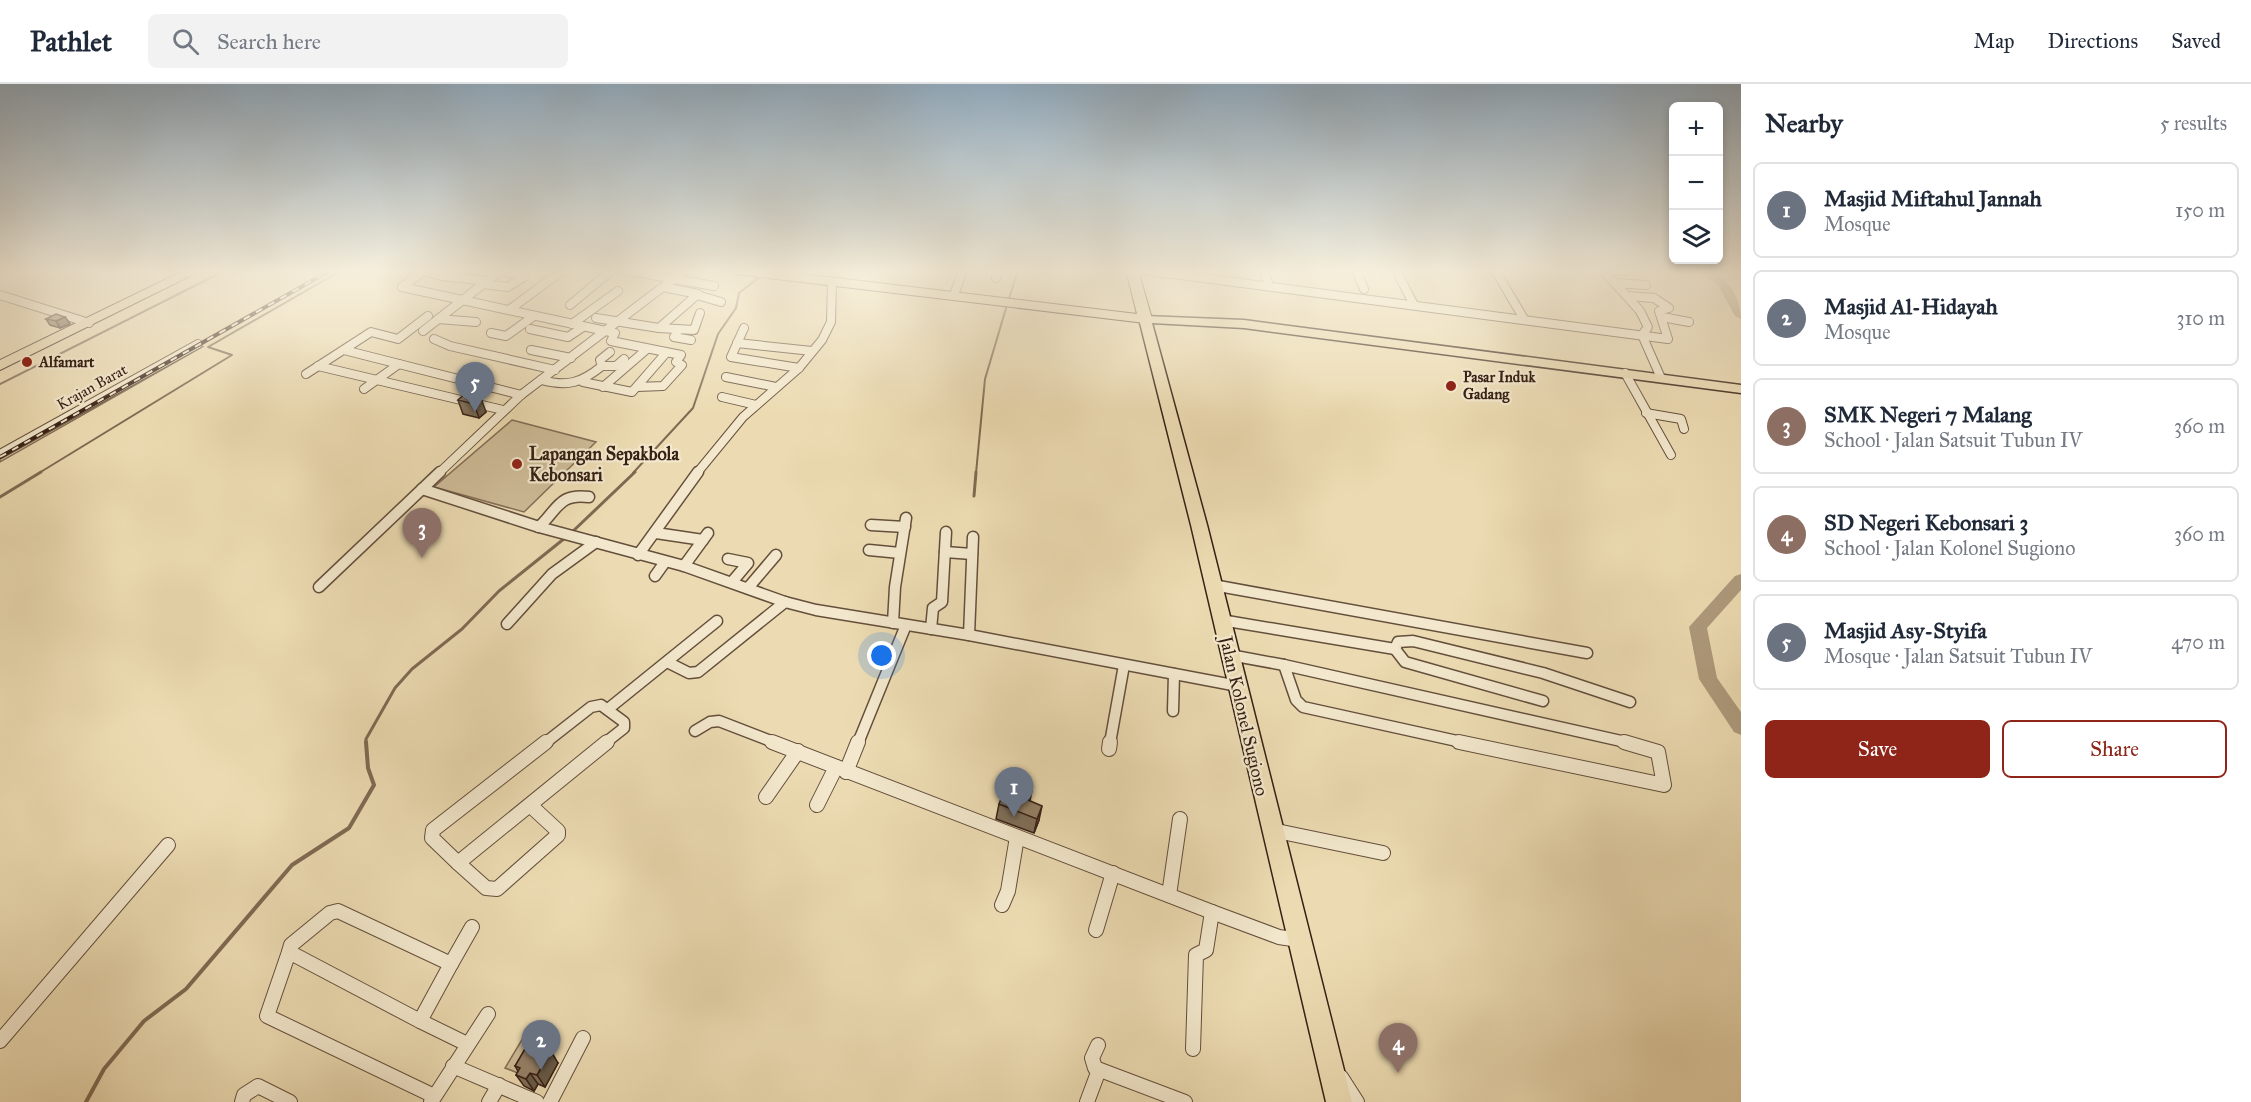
<!DOCTYPE html>
<html lang="en">
<head>
<meta charset="utf-8">
<style>
  :root { --surface:#fff; --page:#f2f2f3; --text:#1f2937; --muted:#747a83; --line:#e0e1e3; --accent:#8f2418 }
  body { margin:0; font-family:"IM FELL Great Primer",serif; background:var(--page); color:var(--text) }
  .controls { position:absolute; right:18px; top:18px; display:grid; overflow:hidden; border-radius:9px; box-shadow:0 3px 9px #0003 }
  .controls button { width:54px; height:54px; display:grid; place-items:center; padding:0; border:0; border-bottom:2px solid var(--line); background:var(--surface); color:var(--text); font:30px sans-serif }
  .you { position:absolute; left:882px; top:572px; width:21px; height:21px; margin:-15px; border:4px solid #fff; border-radius:50%; background:#1a73e8; box-shadow:0 0 0 9px #1a73e833 }
  .badge { display:grid; place-items:center; width:39px; height:39px; border-radius:50%; background:var(--accent); color:#fff; font-size:20px; font-weight:700 }
  .pin { position:absolute; translate:-50% -50px; filter:drop-shadow(0 2px 3px #0008) }
  .pin::after { content:''; position:absolute; top:32px; width:21px; height:18px; background:inherit; clip-path:polygon(0 0,100% 0,50% 100%) }
  .list { margin:0; padding:0; list-style:none }
  h2 { display:flex; justify-content:space-between; align-items:center; height:78px; margin:0; padding:0 24px; font-size:26px }
  h2 small { font-size:20px; font-weight:400; color:var(--muted) }
  .list li { display:grid; grid-template-columns:39px 1fr auto; gap:18px; align-items:center; box-sizing:border-box; height:96px; margin:0 12px 12px; padding:0 12px; border:2px solid var(--line); border-radius:9px }
  .list b { display:block; font-size:22px; white-space:nowrap }
  .list p { margin:0; font-size:20px; white-space:nowrap; color:var(--muted) }
  .list em { font-size:20px; font-style:normal; color:var(--muted) }
  .actions { display:flex; gap:12px; padding:18px 24px }
  .actions a { flex:1; padding:14px 0; border:2px solid var(--accent); border-radius:9px; text-align:center; font-size:21px; color:var(--accent) }
  .actions .main { background:var(--accent); color:#fff }
  .icon { flex:none; width:33px; height:33px; fill:none; stroke:currentColor; stroke-width:2; stroke-linecap:round; stroke-linejoin:round }
  .map { position:relative; flex:none; width:1741px; height:1018px; overflow:hidden }
  header { display:flex; align-items:center; gap:36px; box-sizing:border-box; height:84px; padding:0 30px; background:var(--surface); border-bottom:2px solid var(--line) }
  header strong { font-size:28px }
  nav { display:flex; gap:33px; margin-inline-start:auto; font-size:21px }
  .search { width:420px; height:54px; background:var(--page); display:flex; align-items:center; gap:15px; box-sizing:border-box; padding:0 21px; border-radius:9px; color:var(--muted); font-size:22px }
  main { display:flex }
  aside { flex:1; background:var(--surface) }
  .map>svg:first-child { display:block }
</style>
</head>
<body>
<header>
<strong>Pathlet</strong>
<div class="search"><svg class="icon" aria-label="search" viewBox="0 0 24 24"><circle cx="10" cy="10" r="6"/><path d="M15 15l6 6"/></svg>Search here</div>
<nav><a>Map</a><a>Directions</a><a>Saved</a></nav>
</header>
<main>
<div class="map">
<svg width="1741" height="1018" viewBox="0 0 1741 1018">
  <rect width="100%" height="100%" fill="#ecdbb2"/>
  <filter id="stains"><feTurbulence type="fractalNoise" baseFrequency=".00333" numOctaves="4"/><feColorMatrix values="0 0 0 0 .2 0 0 0 0 .09 0 0 0 0 .02 0 0 0 .5 -.17"/></filter>
  <radialGradient id="worn" r=".72"><stop offset=".6" stop-color="#630" stop-opacity="0"/><stop offset="1" stop-color="#630" stop-opacity=".3"/></radialGradient>
  <g fill="#cdbb97" stroke="#826e56" stroke-width="1.5">
    <polygon points="201,263 202,263 0,378 0,375"/>
    <polygon points="512,336 596,358 524,428 434,403"/>
    <polygon points="526,949 539,954 518,989 505,984"/>
  </g>
  <g fill="none" stroke-linecap="round" stroke-linejoin="round">
    <g stroke="#7e6a53" stroke-width="2">
      <polyline points="1009,215 1018,186"/>
      <polyline points="0,300 226,186"/>
      <polyline points="39,389 232,271 208,263 342,186"/>
      <polyline points="633,389 693,324 718,250 736,224 739,209 761,192"/>
      <polyline points="976,389 985,295 1007,221"/>
    </g>
    <g stroke="#7e6a53" stroke-width="3">
      <polyline points="974,412 976,388"/>
      <polyline points="0,413 41,388"/>
      <polyline points="570,450 635,388"/>
      <polyline points="366,659 366,655 395,604 412,585 462,545 499,507 565,454"/>
    </g>
    <polyline stroke="#7e6a53" stroke-width="4" points="86,1018 104,985 144,937 186,905 292,781 349,744 374,701 368,684 366,658"/>
    <g fill="#ae9b7d" fill-rule="evenodd">
      <path d="M1698,186C1724,186 1741,211 1741,235L1735,232L1718,201Z"/>
      <polygon points="1741,490 1741,506 1707,544 1717,594 1741,628 1741,651 1734,648 1699,595 1689,543 1735,492"/>
    </g>
    <g stroke="#644f3c" stroke-width="10">
      <g id="street-far2">
        <polyline points="425,186 402,203 615,249 611,257 681,271 676,278 682,281 663,302 637,303"/>
        <polyline points="624,186 714,202"/>
        <polyline points="1142,186 1668,255 1659,227 1669,224 1654,214 1627,212"/>
        <polyline points="1264,186 1269,202"/>
        <polyline points="1356,186 1364,205"/>
        <polyline points="1396,186 1414,221"/>
        <polyline points="1495,186 1524,235"/>
        <polyline points="1603,186 1640,227 1648,243 1642,251"/>
        <polyline points="1606,186 1627,187"/>
        <polyline points="425,187 441,192 487,197"/>
        <polyline points="996,194 998,186"/>
        <polyline points="1614,199 1646,201"/>
        <polyline points="483,200 508,203 525,192 500,187"/>
        <polyline points="0,211 89,239"/>
        <polyline points="697,211 721,218"/>
        <polyline points="954,211 963,186"/>
        <polyline points="570,221 612,186"/>
        <polyline points="509,226 563,186"/>
        <polyline points="1662,233 1689,238"/>
        <polyline points="596,234 659,244 698,210 663,203"/>
        <polyline points="438,235 476,238"/>
        <polyline points="572,240 618,207"/>
        <polyline points="659,244 694,246 700,229"/>
        <polyline points="744,244 731,273 799,284"/>
        <polyline points="530,245 568,253 583,243"/>
        <polyline points="423,247 501,186"/>
        <polyline points="678,247 674,253 691,256"/>
        <polyline points="491,249 506,252 534,232"/>
        <polyline points="1642,251 1661,294"/>
        <polyline points="434,255 450,262 555,286"/>
        <polyline points="737,259 812,267"/>
        <polyline points="344,266 399,280 364,305"/>
        <polyline points="531,266 571,274"/>
        <polyline points="399,280 521,311"/>
        <polyline points="318,282 503,326"/>
        <polyline points="602,282 616,282 624,275"/>
        <polyline points="1625,289 1671,371"/>
        <polyline points="306,290 371,248 398,255 428,232"/>
        <polyline points="726,293 776,303"/>
        <path d="M541,296C568,303 581,299 602,282L600,276L610,268"/>
        <polyline points="583,298 632,308 666,269"/>
        <polyline points="603,303 647,265"/>
        <polyline points="722,313 756,321"/>
        <polyline points="1646,329 1681,335 1684,345"/>
        <polyline points="0,370 198,260"/>
        <polyline points="439,389 521,311 685,186"/>
        <polyline points="697,389 743,333 799,284 822,256 831,238 832,198"/>
      </g>
    </g>
    <g stroke="#644f3c" stroke-width="13">
      <g id="street-far1">
        <polyline points="422,405 539,443 684,482 785,518 816,526 969,551 1238,602"/>
        <polyline points="871,441 905,443"/>
        <path d="M539,443C558,425 559,409 589,413"/>
        <polyline points="656,449 703,456"/>
        <polyline points="869,466 900,469"/>
        <polyline points="945,468 972,470"/>
        <polyline points="638,471 698,388"/>
        <polyline points="728,475 748,479 732,498"/>
        <polyline points="684,482 708,449"/>
        <polyline points="655,492 665,478"/>
        <polyline points="1213,501 1587,569"/>
        <polyline points="319,503 440,388"/>
        <polyline points="748,504 776,471"/>
        <polyline points="1221,536 1395,565 1398,558 1413,557 1543,589 1630,618"/>
        <polyline points="893,539 895,503 906,434"/>
        <polyline points="507,540 552,490 596,458"/>
        <polyline points="931,545 933,524 942,518 946,448"/>
        <polyline points="969,551 973,453"/>
        <polyline points="1395,565 1405,578 1543,617"/>
        <polyline points="1230,571 1284,581"/>
        <polyline points="667,578 689,589 698,588 785,518"/>
        <polyline points="1284,581 1630,659"/>
        <polyline points="1284,581 1296,616 1303,623 1466,659"/>
        <polyline points="608,625 717,537"/>
        <polyline points="1173,627 1174,590"/>
        <polyline points="695,647 710,638 719,637 776,659"/>
        <polyline points="545,659 591,623 601,621 624,638 624,644 605,659"/>
        <polyline points="858,659 906,541"/>
        <polyline points="1110,659 1124,581"/>
      </g>
    </g>
    <g stroke="#644f3c" stroke-width="16">
      <g id="street">
        <polyline points="546,658 433,746 432,754 458,779 607,658"/>
        <polyline points="772,658 1212,828 1279,853 1299,856"/>
        <polyline points="1459,658 1664,701 1658,668 1624,658"/>
        <polyline points="1109,665 1110,658"/>
        <polyline points="846,688 858,658"/>
        <polyline points="766,713 798,667"/>
        <polyline points="817,721 836,683"/>
        <polyline points="1272,746 1383,769"/>
        <polyline points="458,779 486,804 497,805 558,751 558,747 531,722"/>
        <polyline points="1169,811 1180,735"/>
        <polyline points="1002,821 1008,807 1017,753"/>
        <polygon points="338,827 451,880 420,937 289,868 291,861 330,829"/>
        <polyline points="1096,846 1113,789"/>
        <polyline points="289,868 267,932 434,1012"/>
        <polyline points="451,880 472,843"/>
        <polyline points="420,937 467,960"/>
        <polyline points="0,957 168,761"/>
        <polyline points="1098,961 1092,974 1095,984 1185,1018"/>
        <polyline points="1193,965 1196,871 1206,866 1212,828"/>
        <polyline points="453,982 537,1018"/>
        <polyline points="1341,993 1357,1018"/>
        <polyline points="242,1018 244,1011 258,1002 290,1018"/>
        <polyline points="431,1018 488,930"/>
        <polyline points="489,1018 499,1001"/>
        <polyline points="550,1018 583,954"/>
        <polyline points="1087,1018 1099,986"/>
      </g>
    </g>
    <g stroke="#362015" stroke-width="3">
      <polygon id="primary" points="1145,232 1244,236 1741,301 1741,309 1244,244 1152,239 1207,441 1352,1018 1326,1018 1191,441 1139,235"/>
    </g>
    <g stroke="#362015" stroke-width="2">
      <g id="highway">
        <polygon points="185,186 202,186 0,286 0,276"/>
        <polygon points="728,186 769,186 1137,230 1126,186 1138,186 1152,235 1145,239 734,190"/>
      </g>
    </g>
    <use href="#street-far2" stroke="#f3e8cd" stroke-width="8"/>
    <use href="#street-far1" stroke="#f3e8cd" stroke-width="10"/>
    <use href="#street" stroke="#f3e8cd" stroke-width="14"/>
    <use href="#primary" fill="#ecdbb2" fill-rule="evenodd"/>
    <use href="#highway" fill="#ecdbb2" fill-rule="evenodd"/>
    <g stroke="#362015" stroke-width="4">
      <polyline id="rail" points="0,373 331,186"/>
    </g>
    <use href="#rail" stroke="#f3e8cd" stroke-width="2" stroke-dasharray="7" stroke-linecap="butt"/>
  </g>
  <g fill="#806f59" stroke="#362015" stroke-width="1.5">
    <polygon points="65,233 70,240 60,244 50,241 46,235"/>
    <polygon points="465,310 486,328 479,334 463,330 458,316"/>
    <polygon points="1032,706 1030,717 1039,736 1034,749 996,735 999,720"/>
    <polygon points="558,979 545,1003 538,1000 534,1007 524,1002 516,991 518,987 515,982"/>
  </g>
  <g fill="#685a48" stroke="#362015" stroke-width="1.5">
    <polygon points="65,233 70,240 60,244 56,237"/>
    <polygon points="481,314 486,328 479,334 474,320"/>
    <polygon points="1042,722 1039,736 1034,749 1037,735"/>
    <polygon points="551,967 558,979 545,1003 537,991"/>
    <polygon points="530,989 538,1000 534,1007 526,995"/>
  </g>
  <g fill="#958167" stroke="#362015" stroke-width="1.5">
    <polygon points="56,230 65,233 56,237 46,235"/>
    <polygon points="465,310 481,314 474,320 458,316"/>
    <polygon points="1008,697 1032,706 1028,716 1042,722 1037,735 999,720"/>
    <polygon points="529,958 551,967 537,991 530,989 526,995 516,991 520,984 515,982"/>
  </g>
  <linearGradient id="sky" x2="0" y2="1"><stop stop-color="#91aabd"/><stop offset="0.57" stop-color="#f6efdc"/><stop offset="1" stop-color="#f6efdc" stop-opacity="0"/></linearGradient>
  <rect width="1741" height="329" fill="url(#sky)"/>
  <g fill="#8f2418" stroke="#f3e8cd" stroke-width="2">
    <circle cx="27" cy="278" r="6"/>
    <circle cx="1451" cy="302" r="6"/>
    <circle cx="517" cy="380" r="6"/>
  </g>
  <g text-anchor="middle" stroke-width="4.5" stroke-linejoin="round" paint-order="stroke">
    <g font-size="15" font-weight="bold" fill="#362015" stroke="#f3e8cd" text-anchor="start">
      <text x="39" y="283">Alfamart</text>
      <text x="1463" y="298">Pasar Induk<tspan x="1463" dy="17">Gadang</tspan></text>
    </g>
    <g font-size="15" fill="#362015" stroke="#f3e8cd">
      <text transform="translate(92 303) rotate(-29)" y="5">Krajan Barat</text>
    </g>
    <g font-size="18" font-weight="bold" fill="#362015" stroke="#f3e8cd" text-anchor="start">
      <text x="529" y="376">Lapangan Sepakbola<tspan x="529" dy="21">Kebonsari</tspan></text>
    </g>
    <g font-size="18" fill="#362015" stroke="#f3e8cd">
      <text transform="translate(1244 632) rotate(77)" y="6">Jalan Kolonel Sugiono</text>
    </g>
  </g>
  <rect width="100%" height="100%" filter="url(#stains)"/>
  <rect width="100%" height="100%" fill="url(#worn)"/>
</svg>
<div class="controls">
<button>+</button>
<button>−</button>
<button><svg class="icon" aria-label="layers" viewBox="0 0 24 24"><path d="M12 4l9 5-9 5-9-5zM3 14l9 5 9-5"/></svg></button>
</div>
<div class="you"></div>
<div class="pin badge" style="left:1014px;top:733px;background:#6b7280">1</div>
<div class="pin badge" style="left:541px;top:986px;background:#6b7280">2</div>
<div class="pin badge" style="left:422px;top:474px;background:#8d6e63">3</div>
<div class="pin badge" style="left:1398px;top:989px;background:#8d6e63">4</div>
<div class="pin badge" style="left:475px;top:328px;background:#6b7280">5</div>
</div>
<aside>
<h2>Nearby<small>5 results</small></h2>
<ul class="list">
<li><span class="badge" style="background:#6b7280">1</span><div><b>Masjid Miftahul Jannah</b><p>Mosque</p></div><em>150 m</em></li>
<li><span class="badge" style="background:#6b7280">2</span><div><b>Masjid Al-Hidayah</b><p>Mosque</p></div><em>310 m</em></li>
<li><span class="badge" style="background:#8d6e63">3</span><div><b>SMK Negeri 7 Malang</b><p>School · Jalan Satsuit Tubun IV</p></div><em>360 m</em></li>
<li><span class="badge" style="background:#8d6e63">4</span><div><b>SD Negeri Kebonsari 3</b><p>School · Jalan Kolonel Sugiono</p></div><em>360 m</em></li>
<li><span class="badge" style="background:#6b7280">5</span><div><b>Masjid Asy-Styifa</b><p>Mosque · Jalan Satsuit Tubun IV</p></div><em>470 m</em></li>
</ul>
<div class="actions"><a class="main">Save</a><a>Share</a></div>
</aside>
</main>
</body>
</html>
